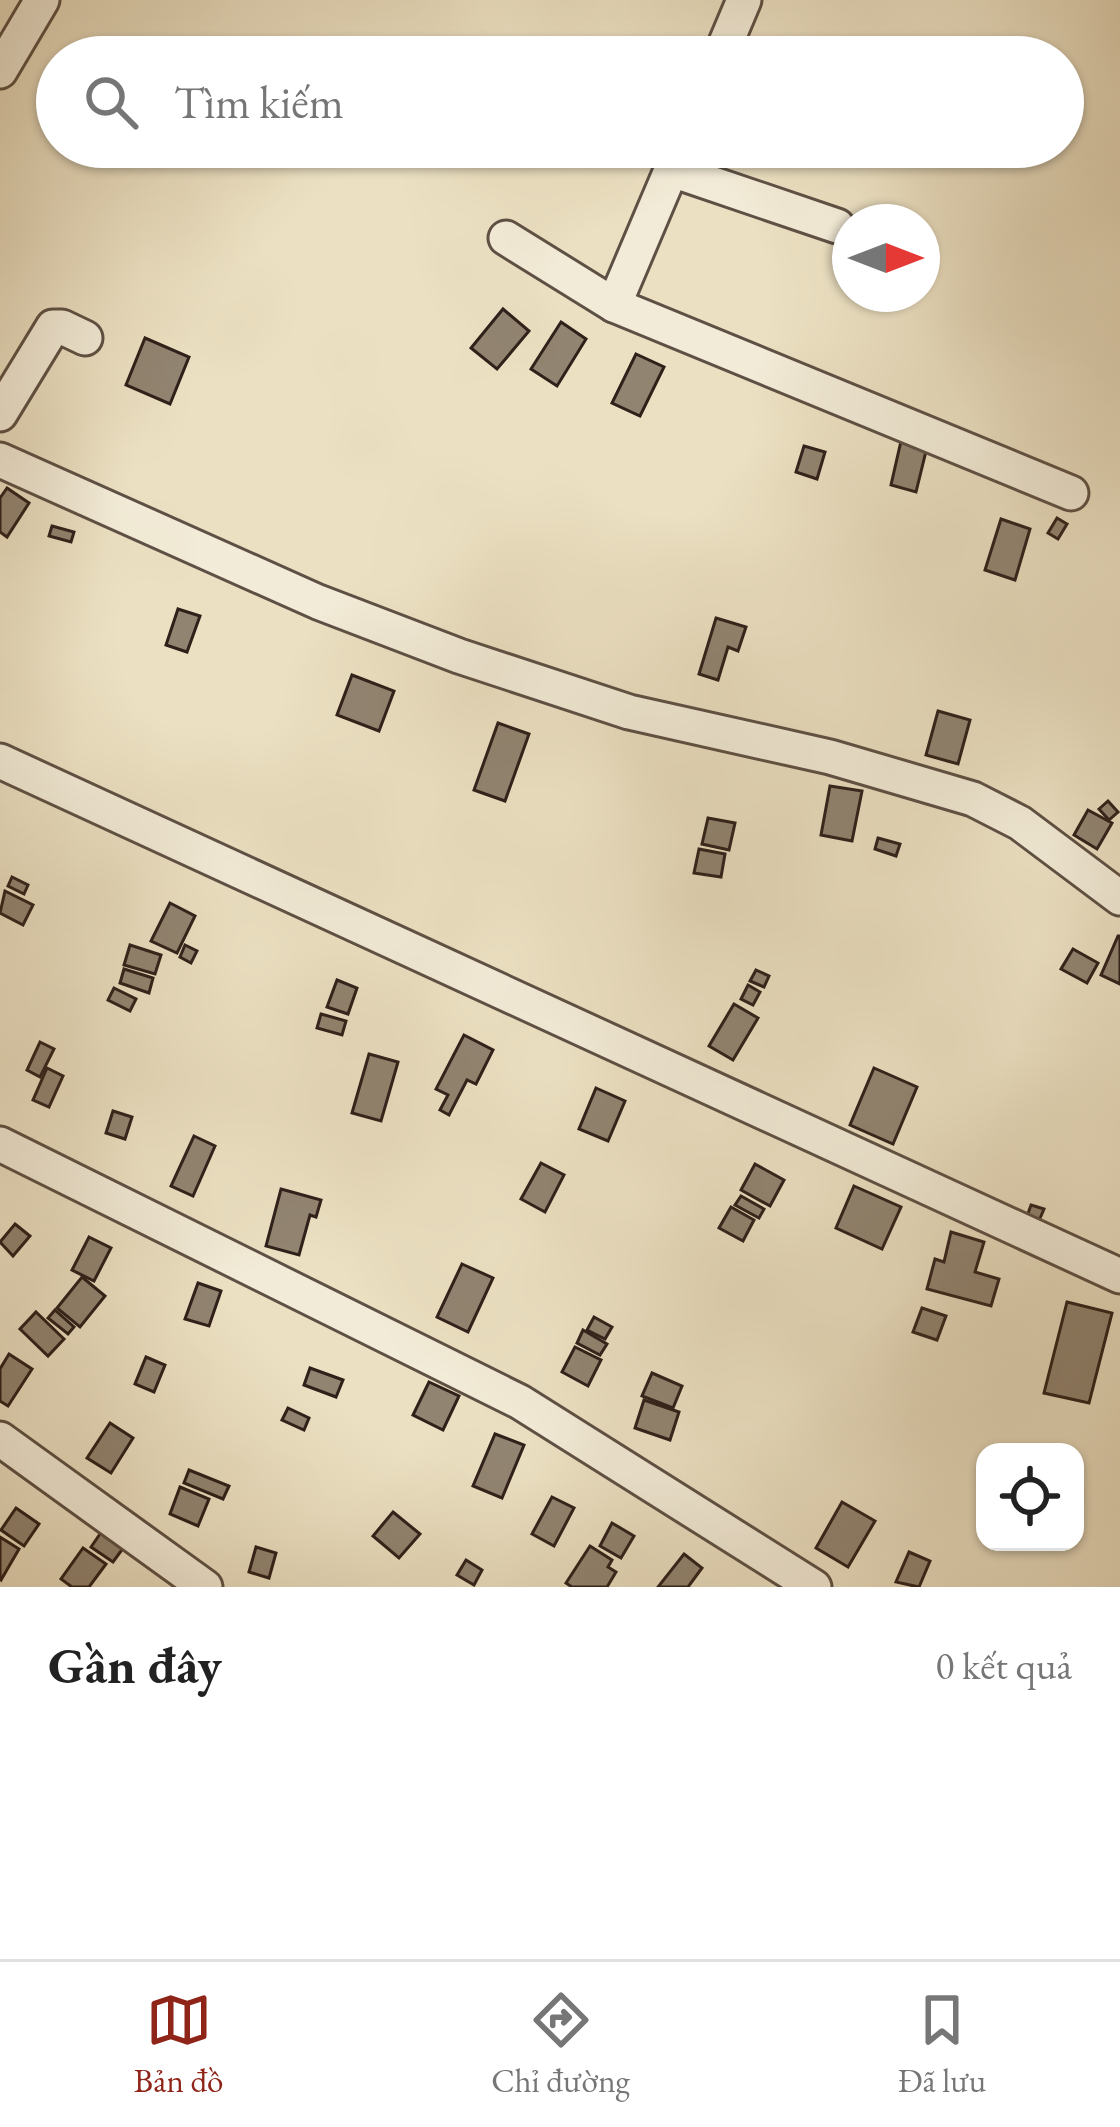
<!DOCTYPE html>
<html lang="vi">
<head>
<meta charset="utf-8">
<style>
  :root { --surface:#fff; --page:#f2f2f2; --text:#222; --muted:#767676; --line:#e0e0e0; --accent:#8f2418 }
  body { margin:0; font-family:"EB Garamond",serif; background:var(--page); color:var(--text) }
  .controls { position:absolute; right:36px; bottom:36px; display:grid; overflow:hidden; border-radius:24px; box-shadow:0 3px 9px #0004 }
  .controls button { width:108px; height:108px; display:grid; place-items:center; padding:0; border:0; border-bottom:3px solid var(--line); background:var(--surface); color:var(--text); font:60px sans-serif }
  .compass { position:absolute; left:832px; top:204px; width:108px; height:108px; border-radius:50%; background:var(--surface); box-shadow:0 3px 9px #0004; rotate:90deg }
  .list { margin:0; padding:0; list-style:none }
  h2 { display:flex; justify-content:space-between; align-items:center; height:156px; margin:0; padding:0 48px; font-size:51px }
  h2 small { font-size:39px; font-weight:400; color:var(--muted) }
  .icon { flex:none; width:66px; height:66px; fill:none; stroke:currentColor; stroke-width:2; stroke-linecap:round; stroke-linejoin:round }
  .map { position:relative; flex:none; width:1120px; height:1587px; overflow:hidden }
  .search { position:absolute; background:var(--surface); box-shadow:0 3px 9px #0004; left:36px; right:36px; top:36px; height:132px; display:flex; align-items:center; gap:30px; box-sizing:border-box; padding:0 42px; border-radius:66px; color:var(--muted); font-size:45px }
  .sheet { height:372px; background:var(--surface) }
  nav { display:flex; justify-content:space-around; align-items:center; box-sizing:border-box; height:168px; border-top:3px solid var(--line); background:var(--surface); font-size:33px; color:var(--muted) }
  nav a { display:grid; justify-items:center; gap:6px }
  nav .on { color:var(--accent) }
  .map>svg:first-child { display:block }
</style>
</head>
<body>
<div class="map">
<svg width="1120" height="1587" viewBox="0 0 1120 1587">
  <rect width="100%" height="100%" fill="#ebe0c2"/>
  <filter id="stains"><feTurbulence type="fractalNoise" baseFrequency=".00167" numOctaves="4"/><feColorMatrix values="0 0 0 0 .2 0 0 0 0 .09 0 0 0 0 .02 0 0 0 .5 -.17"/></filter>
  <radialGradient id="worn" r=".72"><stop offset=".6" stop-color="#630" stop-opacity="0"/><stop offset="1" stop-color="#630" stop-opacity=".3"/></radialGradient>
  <g fill="#918471" stroke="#2f201a" stroke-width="3">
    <polygon points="503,309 529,331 497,369 471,348"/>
    <polygon points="561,322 586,339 557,386 531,369"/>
    <polygon points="145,338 189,357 170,404 126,385"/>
    <polygon points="636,354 664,367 640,416 612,403"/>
    <polygon points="901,441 927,447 916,492 891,485"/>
    <polygon points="804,446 825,452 817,479 796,472"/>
    <polygon points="7,488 29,503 7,537 0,532 0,498"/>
    <polygon points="1057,518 1067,524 1058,539 1048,533"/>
    <polygon points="1001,519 1030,529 1015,580 985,570"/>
    <polygon points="52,526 74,532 71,542 49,536"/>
    <polygon points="178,609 200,616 187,652 166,645"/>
    <polygon points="716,618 746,627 738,651 728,647 718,680 699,674"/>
    <polygon points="352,675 394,691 379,731 337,715"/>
    <polygon points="938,711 970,720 958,764 926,755"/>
    <polygon points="498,723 529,734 505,801 474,790"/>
    <polygon points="830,786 862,791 852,841 821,835"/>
    <polygon points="1108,801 1118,812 1109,820 1099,809"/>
    <polygon points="1088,810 1112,823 1097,849 1074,835"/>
    <polygon points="708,818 735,823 729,850 702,844"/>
    <polygon points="878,838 900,844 896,856 875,849"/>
    <polygon points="699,849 725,854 721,877 694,873"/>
    <polygon points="12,877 28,885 24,894 8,886"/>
    <polygon points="5,891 33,905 23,925 0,913"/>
    <polygon points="170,903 195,916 177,953 151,941"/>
    <polygon points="1118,936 1120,936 1120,984 1101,975"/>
    <polygon points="130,945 161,955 155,974 124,965"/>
    <polygon points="185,945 197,951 191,963 180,957"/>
    <polygon points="1073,949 1098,963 1087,983 1061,969"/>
    <polygon points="124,969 153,978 149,993 120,983"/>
    <polygon points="756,970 769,976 764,987 750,981"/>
    <polygon points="337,980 357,988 348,1014 327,1007"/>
    <polygon points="748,985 760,992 753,1005 741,999"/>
    <polygon points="114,988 136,999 130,1011 108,1000"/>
    <polygon points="734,1004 758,1018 733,1060 709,1046"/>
    <polygon points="321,1014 346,1021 342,1035 317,1028"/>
    <polygon points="464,1035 493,1050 476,1084 467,1080 449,1115 440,1110 448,1095 436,1089"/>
    <polygon points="40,1042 54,1049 40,1077 27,1070"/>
    <polygon points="369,1054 398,1062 381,1121 352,1113"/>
    <polygon points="47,1068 63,1076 49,1107 33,1100"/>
    <polygon points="874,1068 917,1087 893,1144 850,1125"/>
    <polygon points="596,1088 625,1101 608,1141 579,1129"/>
    <polygon points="113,1111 132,1117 125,1139 106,1133"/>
    <polygon points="194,1136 215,1146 193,1196 171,1186"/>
    <polygon points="541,1163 564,1175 545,1212 521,1199"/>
    <polygon points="755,1164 784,1180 770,1206 741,1190"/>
    <polygon points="854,1186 901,1207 882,1249 836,1228"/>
    <polygon points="281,1189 321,1200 316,1217 310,1215 299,1255 266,1246"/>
    <polygon points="741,1196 764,1209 759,1218 735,1205"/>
    <polygon points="1031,1205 1044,1209 1038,1223 1026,1219"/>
    <polygon points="731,1207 754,1220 743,1241 719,1228"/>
    <polygon points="15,1224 30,1236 13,1256 0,1242"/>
    <polygon points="951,1232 984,1242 975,1272 999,1279 991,1306 927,1289 935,1259 944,1262"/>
    <polygon points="89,1237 111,1248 94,1281 72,1270"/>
    <polygon points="462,1264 493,1278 468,1332 437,1317"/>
    <polygon points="82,1277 105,1296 80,1327 57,1308"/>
    <polygon points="198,1283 221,1291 209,1326 185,1319"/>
    <polygon points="1067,1302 1112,1313 1089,1403 1044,1393"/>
    <polygon points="922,1308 946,1316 937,1340 913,1332"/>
    <polygon points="55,1310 74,1327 68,1334 48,1318"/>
    <polygon points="36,1312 64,1339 48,1356 20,1329"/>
    <polygon points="594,1317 612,1327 605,1339 587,1330"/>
    <polygon points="583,1330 607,1344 600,1355 577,1343"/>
    <polygon points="575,1347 601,1360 588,1386 562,1372"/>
    <polygon points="9,1354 32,1369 8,1406 0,1401 0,1369"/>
    <polygon points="146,1357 165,1365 154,1392 135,1384"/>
    <polygon points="310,1368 343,1380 336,1397 304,1385"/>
    <polygon points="652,1373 682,1386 673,1408 642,1396"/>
    <polygon points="429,1382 459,1396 443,1430 413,1415"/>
    <polygon points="644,1400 679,1412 670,1440 635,1428"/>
    <polygon points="288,1408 309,1418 304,1430 282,1420"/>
    <polygon points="110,1423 133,1438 111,1473 87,1458"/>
    <polygon points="495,1434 524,1445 502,1498 473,1486"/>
    <polygon points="189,1470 229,1486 223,1499 184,1483"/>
    <polygon points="180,1487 209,1499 198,1526 170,1514"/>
    <polygon points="552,1497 574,1508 554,1546 532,1534"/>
    <polygon points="842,1502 875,1521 848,1567 816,1548"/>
    <polygon points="16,1508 39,1524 24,1546 1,1530"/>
    <polygon points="393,1512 420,1534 399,1558 373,1536"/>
    <polygon points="612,1523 634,1536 621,1558 600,1546"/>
    <polygon points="102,1531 124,1547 113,1562 91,1547"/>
    <polygon points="0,1537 19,1549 1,1580 0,1579"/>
    <polygon points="590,1546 612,1560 608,1567 616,1572 607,1587 572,1587 566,1583"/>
    <polygon points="256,1547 276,1553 269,1578 249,1572"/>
    <polygon points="83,1548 106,1564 89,1587 72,1587 61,1579"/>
    <polygon points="909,1552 930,1561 919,1587 896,1582"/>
    <polygon points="684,1554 702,1568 688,1587 658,1587"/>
    <polygon points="466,1560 482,1570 474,1585 457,1575"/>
  </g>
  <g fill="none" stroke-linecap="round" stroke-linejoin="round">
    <g stroke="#5e5044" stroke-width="39">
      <g id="minor">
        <polyline points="720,57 744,0"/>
        <polyline points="0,71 42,0"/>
        <polyline points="672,170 837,226"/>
        <polyline points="506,238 614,305 1071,493"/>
        <polyline points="614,305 681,147"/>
        <polyline points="0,414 53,327 62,327 85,338"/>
        <polyline points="0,460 318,602 459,656 629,712 830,757 973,799 1020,823 1120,898"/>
        <polyline points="0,761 1120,1276"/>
        <polyline points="0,1144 520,1402 814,1587"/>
        <polyline points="0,1439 205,1587"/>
      </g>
    </g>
    <use href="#minor" stroke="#f2ebd7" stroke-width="33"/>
  </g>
  <rect width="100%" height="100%" filter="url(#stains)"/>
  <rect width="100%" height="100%" fill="url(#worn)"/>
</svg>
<div class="controls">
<button><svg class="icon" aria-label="locate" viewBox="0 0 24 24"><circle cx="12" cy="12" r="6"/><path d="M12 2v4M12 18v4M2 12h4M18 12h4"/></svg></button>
</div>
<svg class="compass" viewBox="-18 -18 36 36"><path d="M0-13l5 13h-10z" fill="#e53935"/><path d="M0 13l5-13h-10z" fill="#767676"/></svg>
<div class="search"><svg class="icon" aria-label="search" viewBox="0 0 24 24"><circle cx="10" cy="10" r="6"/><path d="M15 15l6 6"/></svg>Tìm kiếm</div>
</div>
<section class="sheet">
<h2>Gần đây<small>0 kết quả</small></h2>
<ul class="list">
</ul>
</section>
<nav>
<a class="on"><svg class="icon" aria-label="map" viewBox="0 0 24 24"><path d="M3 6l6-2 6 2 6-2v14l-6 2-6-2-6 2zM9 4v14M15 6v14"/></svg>Bản đồ</a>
<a><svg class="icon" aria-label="directions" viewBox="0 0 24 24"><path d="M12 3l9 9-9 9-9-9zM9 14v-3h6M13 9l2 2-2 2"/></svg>Chỉ đường</a>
<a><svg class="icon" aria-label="saved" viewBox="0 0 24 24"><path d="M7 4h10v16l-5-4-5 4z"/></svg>Đã lưu</a>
</nav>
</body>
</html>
